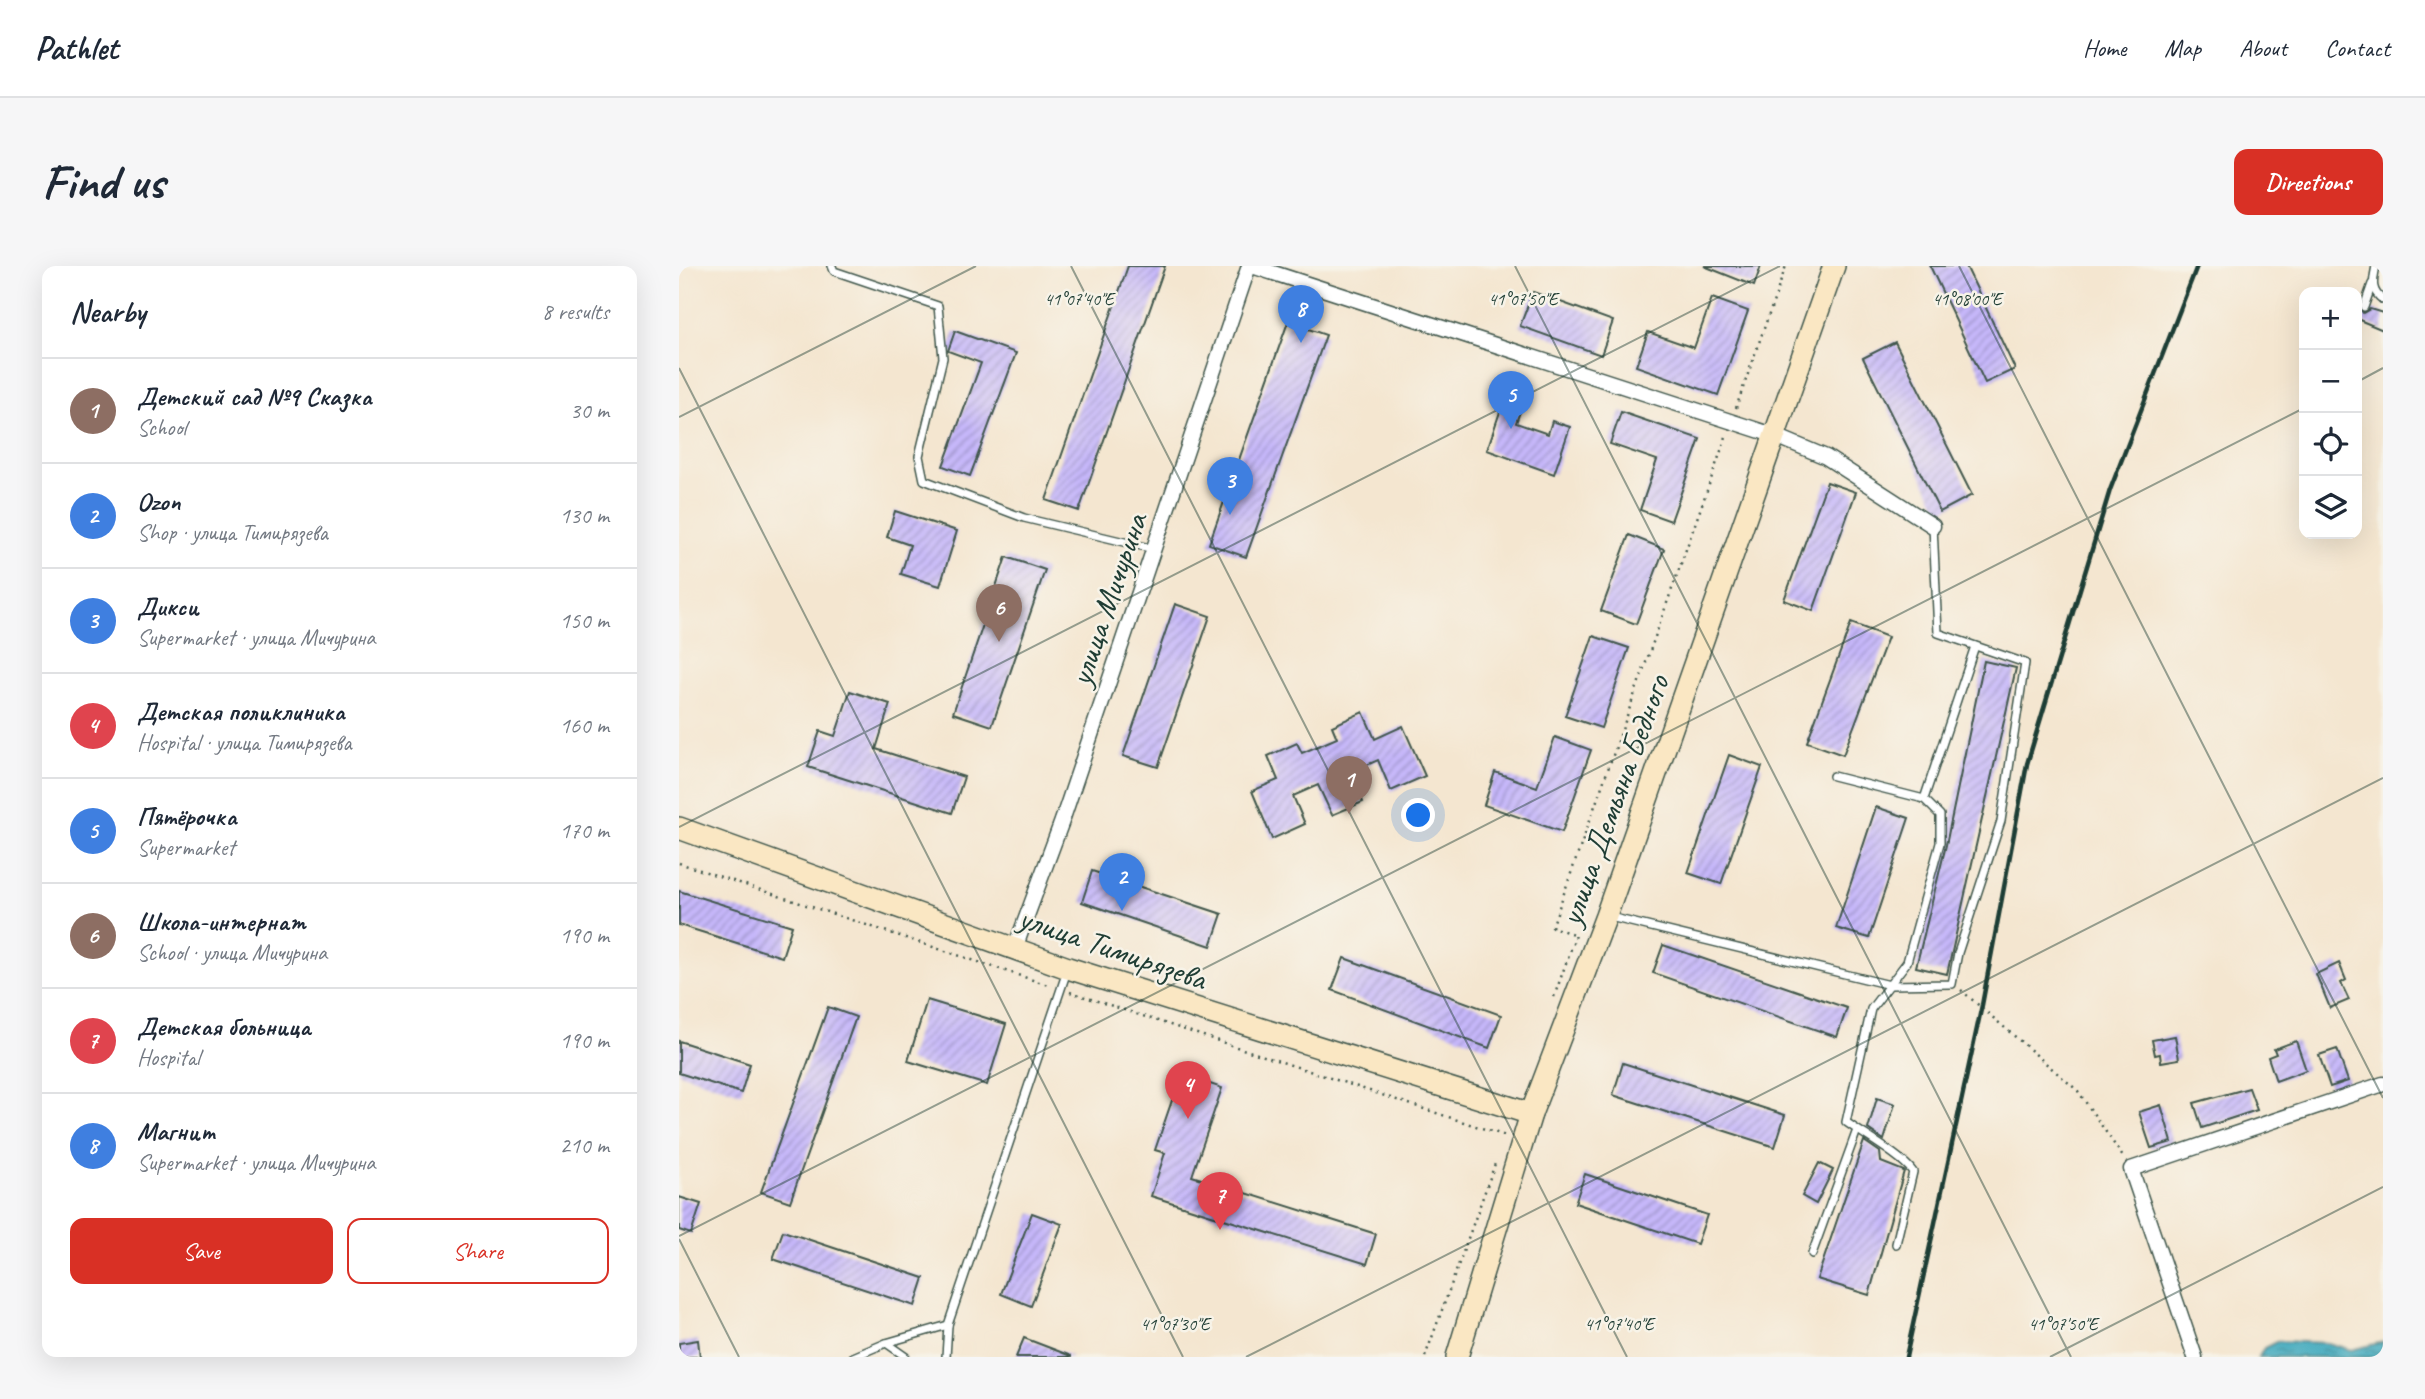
<!DOCTYPE html>
<html lang="en">
<head>
<meta charset="utf-8">
<style>
  :root { --surface:#fff; --page:#f6f6f7; --text:#1f2937; --muted:#747a83; --line:#e0e1e3; --accent:#d93025 }
  body { margin:0; font-family:Caveat,sans-serif; background:var(--page); color:var(--text) }
  .controls { position:absolute; right:21px; top:21px; display:grid; overflow:hidden; border-radius:14px; box-shadow:0 7px 28px #0002 }
  .controls button { width:63px; height:63px; display:grid; place-items:center; padding:0; border:0; border-bottom:2px solid var(--line); background:var(--surface); color:var(--text); font:35px sans-serif }
  .you { position:absolute; left:740px; top:550px; width:24px; height:24px; margin:-18px; border:5px solid #fff; border-radius:50%; background:#1a73e8; box-shadow:0 0 0 10px #1a73e833 }
  .badge { display:grid; place-items:center; width:46px; height:46px; border-radius:50%; background:var(--accent); color:#fff; font-size:23px; font-weight:700 }
  .pin { position:absolute; translate:-50% -58px; filter:drop-shadow(0 2px 4px #0008) }
  .pin::after { content:''; position:absolute; top:37px; width:24px; height:21px; background:inherit; clip-path:polygon(0 0,100% 0,50% 100%) }
  .list { margin:0; padding:0; list-style:none }
  h2 { display:flex; justify-content:space-between; align-items:center; height:91px; margin:0; padding:0 28px; font-size:30px }
  h2 small { font-size:23px; font-weight:400; color:var(--muted) }
  .list li { display:grid; grid-template-columns:46px 1fr auto; gap:21px; align-items:center; box-sizing:border-box; height:105px; padding:0 28px; border-top:2px solid var(--line) }
  .list b { display:block; font-size:26px; white-space:nowrap }
  .list p { margin:0; font-size:23px; white-space:nowrap; color:var(--muted) }
  .list em { font-size:23px; font-style:normal; color:var(--muted) }
  .actions { display:flex; gap:14px; padding:21px 28px }
  .actions a { flex:1; padding:16px 0; border:2px solid var(--accent); border-radius:14px; text-align:center; font-size:24px; color:var(--accent) }
  .actions .main { background:var(--accent); color:#fff }
  .icon { flex:none; width:38px; height:38px; fill:none; stroke:currentColor; stroke-width:2; stroke-linecap:round; stroke-linejoin:round }
  .map { position:relative; flex:none; width:1704px; height:1091px; overflow:hidden; border-radius:14px }
  header { display:flex; align-items:center; gap:42px; box-sizing:border-box; height:98px; padding:0 35px; background:var(--surface); border-bottom:2px solid var(--line) }
  header strong { font-size:33px }
  nav { display:flex; gap:38px; margin-inline-start:auto; font-size:24px }
  .intro { display:flex; align-items:center; justify-content:space-between; box-sizing:border-box; height:168px; padding:0 42px }
  h1 { margin:0; font-size:49px }
  .button { padding:18px 32px; border-radius:14px; background:var(--accent); color:#fff; font-size:24px; font-weight:700 }
  main { display:flex; gap:42px; padding:0 42px }
  aside { flex:1; background:var(--surface); border-radius:14px; box-shadow:0 7px 28px #0002 }
  .map>svg:first-child { display:block }
</style>
</head>
<body>
<header>
<strong>Pathlet</strong>
<nav><a>Home</a><a>Map</a><a>About</a><a>Contact</a></nav>
</header>
<div class="intro"><h1>Find us</h1><a class="button">Directions</a></div>
<main>
<aside>
<h2>Nearby<small>8 results</small></h2>
<ul class="list">
<li><span class="badge" style="background:#8d6e63">1</span><div><b>Детский сад №9 Сказка</b><p>School</p></div><em>30 m</em></li>
<li><span class="badge" style="background:#3f7fe0">2</span><div><b>Ozon</b><p>Shop · улица Тимирязева</p></div><em>130 m</em></li>
<li><span class="badge" style="background:#3f7fe0">3</span><div><b>Дикси</b><p>Supermarket · улица Мичурина</p></div><em>150 m</em></li>
<li><span class="badge" style="background:#e0444e">4</span><div><b>Детская поликлиника</b><p>Hospital · улица Тимирязева</p></div><em>160 m</em></li>
<li><span class="badge" style="background:#3f7fe0">5</span><div><b>Пятёрочка</b><p>Supermarket</p></div><em>170 m</em></li>
<li><span class="badge" style="background:#8d6e63">6</span><div><b>Школа-интернат</b><p>School · улица Мичурина</p></div><em>190 m</em></li>
<li><span class="badge" style="background:#e0444e">7</span><div><b>Детская больница</b><p>Hospital</p></div><em>190 m</em></li>
<li><span class="badge" style="background:#3f7fe0">8</span><div><b>Магнит</b><p>Supermarket · улица Мичурина</p></div><em>210 m</em></li>
</ul>
<div class="actions"><a class="main">Save</a><a>Share</a></div>
</aside>
<div class="map">
<svg width="1704" height="1091" viewBox="0 0 1704 1091">
  <defs>
    <pattern id="water-ripples" width="26" height="14" patternUnits="userSpaceOnUse" patternTransform="scale(1.75)"><rect width="26" height="14" fill="#3ea8bd"/><path d="M2 4q2-2 4 0t4 0M15 11q2-2 4 0t4 0" fill="none" stroke="#338a9a"/></pattern>
    <pattern id="building-hatch" width="6" height="6" patternUnits="userSpaceOnUse" patternTransform="scale(1.75)"><rect width="6" height="6" fill="#c6b7fa"/><path d="M-1 1l2-2M0 6l6-6M5 7l2-2" fill="none" stroke="#a096cb"/></pattern>
  </defs>
  <rect width="100%" height="100%" fill="#f7f3e8"/>
  <filter id="ink" filterUnits="userSpaceOnUse"><feTurbulence type="fractalNoise" baseFrequency=".0143" numOctaves="2"/><feDisplacementMap in="SourceGraphic" scale="14" xChannelSelector="R" yChannelSelector="G"/><feConvolveMatrix kernelMatrix="1 2 1 2 8 2 1 2 1" color-interpolation-filters="sRGB"/></filter>
  <filter id="wash" filterUnits="userSpaceOnUse"><feTurbulence type="fractalNoise" baseFrequency=".00686" numOctaves="4" result="noise"/><feDisplacementMap in="SourceGraphic" scale="28" xChannelSelector="R" yChannelSelector="G"/><feGaussianBlur stdDeviation="1.57" result="paint"/><feColorMatrix in="noise" values="0 0 0 0 0 0 0 0 0 0 0 0 0 0 0 0 0 1.4 0 .05"/><feComposite in="paint" operator="in"/></filter>
  <g filter="url(#wash)">
    <rect width="100%" height="100%" fill="#f4e6d0"/>
    <polygon fill="url(#water-ripples)" stroke="#2e7278" stroke-width="2" points="1599,1075 1649,1077 1672,1084 1704,1076 1704,1091 1580,1091 1585,1082"/>
    <g id="blocks">
      <g fill="url(#building-hatch)">
        <polygon points="449,0 486,0 400,245 367,234"/>
        <polygon points="1025,0 1082,0 1075,20"/>
        <polygon points="1251,0 1287,0 1336,103 1306,117"/>
        <polygon points="854,26 934,55 922,89 841,60"/>
        <polygon points="1033,32 1069,45 1039,129 957,100 969,66 1015,82"/>
        <polygon points="1678,38 1684,47 1691,43 1704,47 1704,64 1678,53"/>
        <polygon points="609,56 647,69 567,291 530,278"/>
        <polygon points="276,65 337,87 291,210 264,200 302,97 269,85"/>
        <polygon points="1216,76 1293,229 1261,246 1184,92"/>
        <polygon points="824,137 842,143 837,157 869,168 873,155 891,161 875,208 808,184"/>
        <polygon points="942,146 1021,173 992,255 961,244 978,194 931,178"/>
        <polygon points="1148,216 1177,226 1134,345 1105,334"/>
        <polygon points="216,245 278,265 261,320 222,308 231,279 208,271"/>
        <polygon points="950,269 985,283 957,358 922,345"/>
        <polygon points="327,291 366,304 313,460 274,447"/>
        <polygon points="496,338 531,350 479,501 444,490"/>
        <polygon points="1172,357 1209,371 1164,489 1128,476"/>
        <polygon points="914,370 950,382 922,462 886,450"/>
        <polygon points="1305,395 1337,402 1268,708 1237,701 1267,579"/>
        <polygon points="171,425 211,438 197,483 285,511 273,547 129,501 141,465 156,470"/>
        <polygon points="684,446 696,473 724,460 746,510 712,525 699,494 672,506 684,536 653,549 639,519 614,530 626,558 593,573 573,525 599,514 589,490 618,477 623,487 658,472 653,460"/>
        <polygon points="876,471 912,484 883,566 805,539 816,506 858,521"/>
        <polygon points="1050,489 1083,501 1042,618 1009,607"/>
        <polygon points="1197,541 1230,552 1190,672 1157,662"/>
        <polygon points="413,605 543,648 532,680 403,636"/>
        <polygon points="0,625 113,660 103,691 0,659"/>
        <polygon points="984,679 1168,742 1158,771 974,707"/>
        <polygon points="665,692 822,749 810,782 653,724"/>
        <polygon points="1660,697 1667,714 1662,717 1670,734 1651,742 1637,708"/>
        <polygon points="248,734 327,758 308,819 229,795"/>
        <polygon points="149,741 177,751 111,936 82,926"/>
        <polygon points="1496,770 1500,793 1482,796 1481,788 1476,789 1473,774"/>
        <polygon points="0,775 71,798 62,827 0,807"/>
        <polygon points="1617,775 1627,804 1597,815 1589,791 1597,788 1595,783"/>
        <polygon points="1658,783 1669,815 1651,821 1640,789"/>
        <polygon points="944,797 1106,849 1096,881 934,829"/>
        <polygon points="502,808 543,822 513,910 697,968 688,998 472,930 486,887 476,884"/>
        <polygon points="1570,822 1578,844 1523,862 1515,837"/>
        <polygon points="1198,832 1216,838 1205,874 1189,863"/>
        <polygon points="1482,839 1493,876 1472,882 1460,846"/>
        <polygon points="1185,875 1201,886 1202,896 1225,905 1190,1029 1138,1013"/>
        <polygon points="1140,897 1154,904 1137,938 1123,930"/>
        <polygon points="906,908 1028,949 1018,978 896,937"/>
        <polygon points="0,931 22,938 12,968 0,964"/>
        <polygon points="353,947 383,958 352,1040 322,1028"/>
        <polygon points="104,965 245,1012 236,1040 94,993"/>
        <polygon points="345,1072 392,1090 392,1091 337,1091"/>
        <polygon points="19,1074 21,1091 0,1091 0,1077"/>
      </g>
    </g>
  </g>
  <g filter="url(#ink)">
    <use href="#blocks" fill-opacity="0" stroke="#3f564b" stroke-width="2"/>
    <g fill="none" stroke-linecap="round" stroke-linejoin="round">
      <g stroke="#3f564b" stroke-width="10">
        <g id="lane">
          <polyline points="153,0 155,5 259,40 264,92 240,190 245,214 345,252 475,283"/>
          <path d="M1697,0C1694,15 1691,24 1704,34"/>
          <polyline points="1685,41 1693,18"/>
          <polyline points="1154,510 1245,533"/>
          <polyline points="931,651 1211,719 1273,718 1279,687 1322,555 1346,397 1259,367 1254,260"/>
          <path d="M1217,978L1234,906C1224,891 1185,869 1167,856L1192,743L1228,696L1261,577V549L1245,533L1296,380"/>
          <polyline points="1133,988 1178,864"/>
          <polyline points="207,1077 269,1059"/>
          <polyline points="174,1091 207,1077 227,1091"/>
          <polyline points="267,1091 269,1059 388,705"/>
        </g>
      </g>
      <g stroke="#3f564b" stroke-width="17">
        <g id="street">
          <polyline points="573,0 1097,170 1147,191 1254,260"/>
          <polyline points="336,682 383,555 570,0"/>
          <polyline points="1516,1091 1452,903 1704,818"/>
        </g>
      </g>
      <g stroke="#3f564b" stroke-width="24">
        <g id="secondary">
          <polyline points="0,562 389,702 852,848"/>
          <polyline points="778,1091 852,848 927,650 1155,0"/>
        </g>
      </g>
      <g stroke="#3f564b" stroke-width="2.5" stroke-dasharray="2 5" stroke-linecap="butt">
        <polyline points="1057,142 1107,0"/>
        <polyline points="0,597 372,720"/>
        <polyline points="1282,724 1399,825 1444,891"/>
        <polyline points="391,726 827,870"/>
        <polyline points="875,731 897,669 873,661 1048,168"/>
        <polyline points="746,1091 817,895"/>
      </g>
      <use href="#lane" stroke="#fff" stroke-width="7"/>
      <use href="#street" stroke="#fff" stroke-width="14"/>
      <use href="#secondary" stroke="#fae7c3" stroke-width="21"/>
      <polyline stroke="#1f3d34" stroke-width="4.5" points="1227,1091 1303,739 1348,498 1431,224 1518,0"/>
    </g>
  </g>
  <path fill="none" stroke="#1f3d34" stroke-width="2" stroke-opacity="0.45" d="M392,0L948,1091M836,0L1392,1091M1280,0L1704,832M0,102L504,1091M1678,116L1704,102M0,151L297,0M0,561L1101,0M0,970L1625,142M0,973L60,1091M567,1091L1704,512M1371,1091L1704,921"/>
  <g text-anchor="middle" stroke-width="5" stroke-linejoin="round" paint-order="stroke">
    <g font-size="33" fill="#1f3d34" stroke="#f7f3e8">
      <text transform="translate(428 333) rotate(-71)" y="12">улица Мичурина</text>
      <text transform="translate(934 534) rotate(-70)" y="12">улица Демьяна Бедного</text>
      <text transform="translate(434 681) rotate(19)" y="12">улица Тимирязева</text>
    </g>
  </g>
  <g font-size="18" text-anchor="middle" fill="#1f3d34" stroke="#f7f3e8" stroke-width="5" stroke-linejoin="round" paint-order="stroke">
    <text x="400" y="39">41°07'40"E</text>
    <text x="844" y="39">41°07'50"E</text>
    <text x="1288" y="39">41°08'00"E</text>
    <text x="496" y="1064">41°07'30"E</text>
    <text x="940" y="1064">41°07'40"E</text>
    <text x="1384" y="1064">41°07'50"E</text>
  </g>
</svg>
<div class="controls">
<button>+</button>
<button>−</button>
<button><svg class="icon" aria-label="locate" viewBox="0 0 24 24"><circle cx="12" cy="12" r="6"/><path d="M12 2v4M12 18v4M2 12h4M18 12h4"/></svg></button>
<button><svg class="icon" aria-label="layers" viewBox="0 0 24 24"><path d="M12 4l9 5-9 5-9-5zM3 14l9 5 9-5"/></svg></button>
</div>
<div class="you"></div>
<div class="pin badge" style="left:670px;top:548px;background:#8d6e63">1</div>
<div class="pin badge" style="left:443px;top:645px;background:#3f7fe0">2</div>
<div class="pin badge" style="left:551px;top:249px;background:#3f7fe0">3</div>
<div class="pin badge" style="left:509px;top:853px;background:#e0444e">4</div>
<div class="pin badge" style="left:832px;top:163px;background:#3f7fe0">5</div>
<div class="pin badge" style="left:320px;top:376px;background:#8d6e63">6</div>
<div class="pin badge" style="left:541px;top:964px;background:#e0444e">7</div>
<div class="pin badge" style="left:622px;top:77px;background:#3f7fe0">8</div>
</div>
</main>
</body>
</html>
